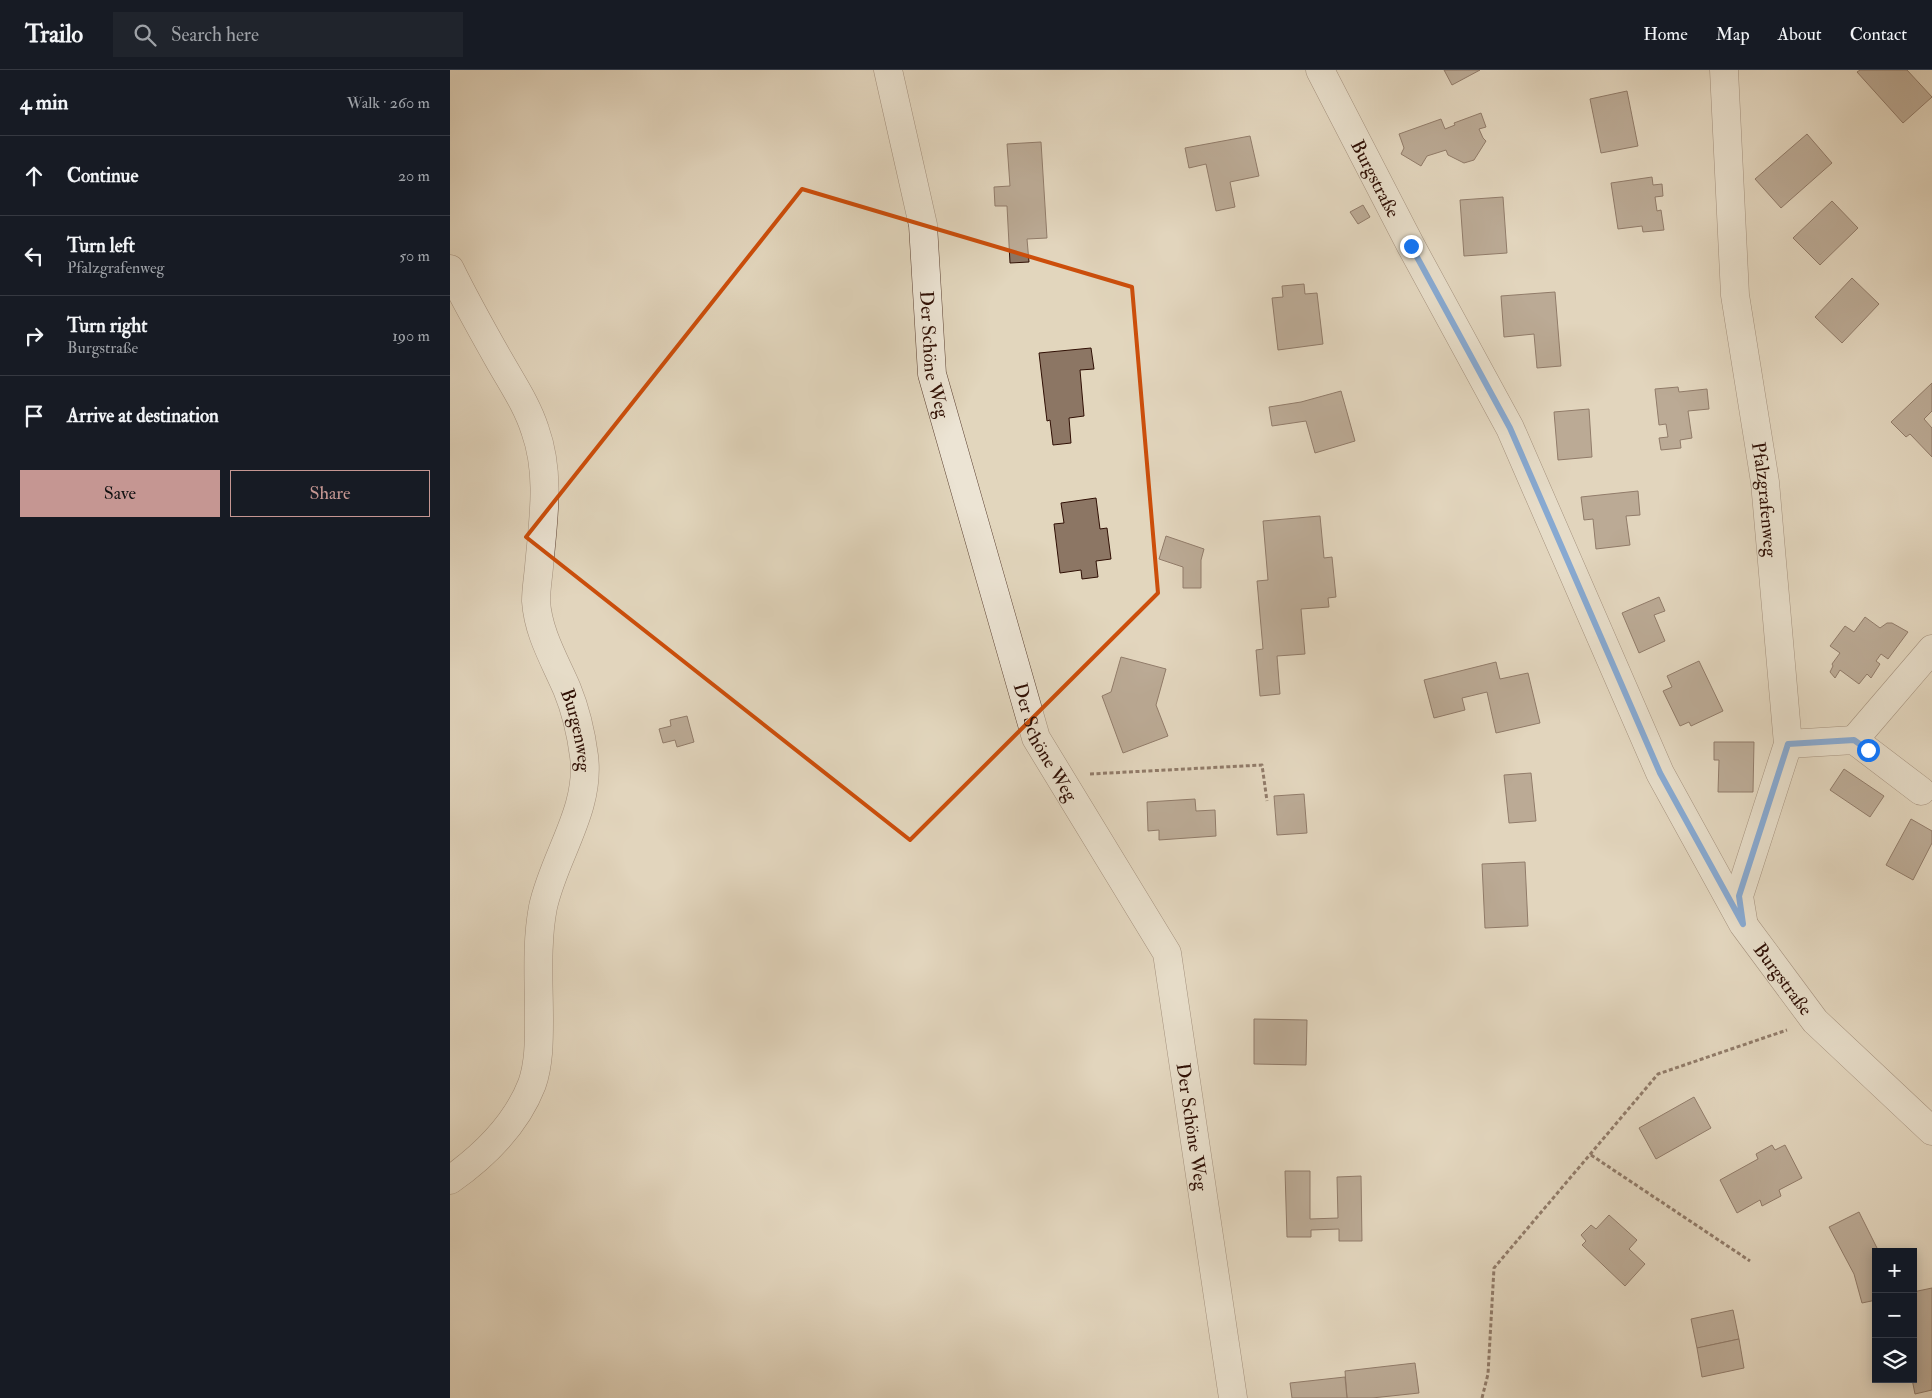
<!DOCTYPE html>
<html lang="en">
<head>
<meta charset="utf-8">
<style>
  :root { --surface:#171b24; --page:#20242c; --text:#f1f3f6; --muted:#9ea1a6; --line:#363941; --accent:#c59692 }
  body { margin:0; font-family:"IM FELL Double Pica",serif; background:var(--page); color:var(--text) }
  .controls { position:absolute; right:15px; bottom:15px; display:grid; overflow:hidden; border-radius:0px; box-shadow:0 2px 12px #0003 }
  .controls button { width:45px; height:45px; display:grid; place-items:center; padding:0; border:0; border-bottom:1px solid var(--line); background:var(--surface); color:var(--text); font:25px sans-serif }
  .stop { position:absolute; width:15px; height:15px; margin:-11px; border:4px solid #1a73e8; border-radius:50%; background:#fff }
  .stop.end { background:#1a73e8; border-color:#fff; box-shadow:0 1px 5px #0008 }
  .list { margin:0; padding:0; list-style:none }
  h2 { display:flex; justify-content:space-between; align-items:center; height:65px; margin:0; padding:0 20px; font-size:21px }
  h2 small { font-size:16px; font-weight:400; color:var(--muted) }
  .list li { display:grid; grid-template-columns:32px 1fr auto; gap:15px; align-items:center; box-sizing:border-box; height:80px; padding:0 20px; border-top:1px solid var(--line) }
  .list b { display:block; font-size:19px; white-space:nowrap }
  .list p { margin:0; font-size:16px; white-space:nowrap; color:var(--muted) }
  .list em { font-size:16px; font-style:normal; color:var(--muted) }
  .actions { display:flex; gap:10px; padding:15px 20px }
  .actions a { flex:1; padding:11px 0; border:1px solid var(--accent); border-radius:0px; text-align:center; font-size:18px; color:var(--accent) }
  .actions .main { background:var(--accent); color:#111 }
  .icon { flex:none; width:28px; height:28px; fill:none; stroke:currentColor; stroke-width:2; stroke-linecap:round; stroke-linejoin:round }
  .map { position:relative; flex:none; width:1482px; height:1328px; overflow:hidden }
  header { display:flex; align-items:center; gap:30px; box-sizing:border-box; height:70px; padding:0 25px; background:var(--surface); border-bottom:1px solid var(--line) }
  header strong { font-size:24px }
  nav { display:flex; gap:28px; margin-inline-start:auto; font-size:18px }
  .search { width:350px; height:45px; background:var(--page); display:flex; align-items:center; gap:12px; box-sizing:border-box; padding:0 18px; border-radius:0px; color:var(--muted); font-size:19px }
  main { display:flex }
  aside { flex:1; background:var(--surface) }
  .map>svg:first-child { display:block }
</style>
</head>
<body>
<header>
<strong>Trailo</strong>
<div class="search"><svg class="icon" aria-label="search" viewBox="0 0 24 24"><circle cx="10" cy="10" r="6"/><path d="M15 15l6 6"/></svg>Search here</div>
<nav><a>Home</a><a>Map</a><a>About</a><a>Contact</a></nav>
</header>
<main>
<aside>
<h2>4 min<small>Walk · 260 m</small></h2>
<ul class="list">
<li><svg class="icon" aria-label="ahead" viewBox="0 0 24 24"><path d="M12 20V5M6 11l6-6 6 6"/></svg><div><b>Continue</b></div><em>20 m</em></li>
<li><svg class="icon" aria-label="left" viewBox="0 0 24 24"><path d="M17 20v-9H6M10 6l-5 5 5 5"/></svg><div><b>Turn left</b><p>Pfalzgrafenweg</p></div><em>50 m</em></li>
<li><svg class="icon" aria-label="right" viewBox="0 0 24 24"><path d="M7 20v-9h11M14 6l5 5-5 5"/></svg><div><b>Turn right</b><p>Burgstraße</p></div><em>190 m</em></li>
<li><svg class="icon" aria-label="arrive" viewBox="0 0 24 24"><path d="M6 21V4h12l-3 4 3 4H6"/></svg><div><b>Arrive at destination</b></div></li>
</ul>
<div class="actions"><a class="main">Save</a><a>Share</a></div>
</aside>
<div class="map">
<svg width="1482" height="1328" viewBox="0 0 1482 1328">
  <rect width="100%" height="100%" fill="#e2d6bd"/>
  <filter id="stains"><feTurbulence type="fractalNoise" baseFrequency=".004" numOctaves="4"/><feColorMatrix values="0 0 0 0 .2 0 0 0 0 .09 0 0 0 0 .02 0 0 0 .5 -.17"/></filter>
  <radialGradient id="worn" r=".72"><stop offset=".6" stop-color="#630" stop-opacity="0"/><stop offset="1" stop-color="#630" stop-opacity=".3"/></radialGradient>
  <g fill="#8c7664" stroke="#2f0f04">
    <polygon points="994,0 1030,0 1002,15"/>
    <polygon points="1410,0 1457,0 1482,27 1453,53 1407,2"/>
    <polygon points="1177,21 1188,76 1151,83 1140,29"/>
    <polygon points="1031,43 1036,57 1029,59 1033,68 1036,71 1024,90 1014,93 998,85 996,80 977,86 971,96 951,84 954,78 949,64 991,49 995,59 1005,55 1004,53"/>
    <polygon points="1357,64 1382,93 1331,138 1305,109"/>
    <polygon points="800,66 809,106 780,112 785,137 766,141 756,94 739,98 735,78"/>
    <polygon points="591,72 597,168 577,169 579,192 560,193 557,136 545,136 544,117 560,116 557,74"/>
    <polygon points="1202,107 1203,115 1212,114 1213,126 1205,127 1207,141 1211,140 1214,160 1193,162 1192,156 1168,159 1161,113"/>
    <polygon points="1053,127 1057,183 1014,186 1010,130"/>
    <polygon points="1382,131 1408,158 1370,195 1343,168"/>
    <polygon points="913,135 920,147 908,154 900,142"/>
    <polygon points="1402,208 1429,234 1392,273 1365,247"/>
    <polygon points="854,214 855,224 867,223 873,274 828,280 822,228 833,227 832,216"/>
    <polygon points="1105,222 1111,296 1087,298 1084,264 1054,267 1051,226"/>
    <polygon points="641,278 644,299 630,300 634,346 619,348 621,373 603,375 600,350 597,351 589,283"/>
    <polygon points="1482,313 1482,341 1474,349 1482,358 1482,387 1460,364 1456,367 1441,352"/>
    <polygon points="1228,317 1229,322 1257,319 1259,339 1238,341 1242,368 1230,370 1231,378 1211,380 1209,368 1218,367 1216,354 1209,355 1205,319"/>
    <polygon points="891,321 905,371 865,383 856,351 822,356 819,337 851,332"/>
    <polygon points="1139,339 1142,387 1108,390 1104,342"/>
    <polygon points="1188,421 1190,445 1176,446 1180,475 1146,479 1143,449 1134,450 1131,427"/>
    <polygon points="646,428 650,459 657,458 661,489 646,491 648,507 632,509 631,500 610,503 604,454 614,453 611,433"/>
    <polygon points="870,446 874,488 882,487 886,527 878,528 879,537 851,539 855,584 827,586 830,624 810,626 806,580 813,579 807,511 818,510 813,451"/>
    <polygon points="716,466 754,479 751,490 751,518 733,518 733,497 709,489"/>
    <polygon points="1209,527 1215,541 1204,545 1215,571 1189,583 1172,543"/>
    <polygon points="1415,547 1430,558 1437,553 1442,553 1458,562 1438,589 1431,584 1426,591 1430,594 1421,608 1417,604 1409,614 1390,600 1385,608 1380,602 1383,596 1382,594 1390,583 1380,576 1395,556 1404,562"/>
    <polygon points="671,587 716,599 706,635 718,666 673,683 652,626 661,622"/>
    <polygon points="1249,591 1273,641 1241,656 1239,652 1230,656 1213,621 1222,617 1217,606"/>
    <polygon points="1046,592 1050,609 1078,603 1090,653 1046,663 1037,622 1012,628 1015,640 984,648 974,610"/>
    <polygon points="237,646 244,672 227,677 225,670 213,673 209,659 221,656 220,650"/>
    <polygon points="1264,672 1304,672 1303,722 1268,722 1269,690 1264,690"/>
    <polygon points="1394,699 1434,726 1420,747 1380,720"/>
    <polygon points="1081,703 1086,751 1059,753 1054,705"/>
    <polygon points="854,724 857,763 827,765 824,726"/>
    <polygon points="745,729 746,741 765,740 766,766 709,770 709,760 698,761 697,732"/>
    <polygon points="1461,749 1482,761 1482,773 1463,810 1436,795"/>
    <polygon points="1075,792 1078,856 1035,858 1032,794"/>
    <polygon points="804,949 857,950 856,995 804,994"/>
    <polygon points="1244,1027 1261,1058 1206,1089 1189,1058"/>
    <polygon points="1322,1075 1325,1080 1335,1075 1352,1108 1329,1120 1331,1126 1312,1136 1310,1130 1287,1143 1270,1110 1308,1089 1306,1084"/>
    <polygon points="835,1101 860,1101 860,1149 888,1148 887,1107 911,1106 912,1171 889,1171 889,1159 861,1160 861,1167 837,1167"/>
    <polygon points="1409,1142 1429,1182 1426,1182 1426,1230 1412,1233 1404,1204 1379,1157"/>
    <polygon points="1159,1145 1187,1170 1179,1179 1195,1194 1175,1216 1132,1175 1136,1171 1131,1165 1141,1155 1146,1159"/>
    <polygon points="1482,1218 1482,1320 1465,1324 1462,1309 1463,1222"/>
    <polygon points="1283,1240 1289,1269 1247,1278 1241,1249"/>
    <polygon points="1289,1269 1294,1298 1252,1307 1247,1278"/>
    <polygon points="965,1293 969,1323 922,1328 897,1328 895,1301"/>
    <polygon points="895,1307 897,1328 842,1328 840,1313"/>
  </g>
  <g fill="none" stroke-linecap="round" stroke-linejoin="round">
    <g stroke="#5c4132" stroke-width="29">
      <g id="minor">
        <path id="s1" d="M438,0L473,155L482,304L586,668L717,883L783,1328"/>
        <path id="s2" d="M870,0L961,176L1060,358L1210,703L1293,854L1365,951L1482,1061"/>
        <path id="s3" d="M1274,0L1285,225L1315,412L1338,674L1289,826L1293,850"/>
        <path id="s4" d="M0,199C15,230 32,260 49,290C62,313 77,335 85,360C101,405 93,451 89,497C88,508 86,520 86,531C88,563 105,591 117,619C126,641 131,663 134,686C141,739 104,786 93,837C86,873 89,913 89,950C89,971 89,994 82,1014C67,1053 34,1086 0,1110"/>
        <polyline points="1404,670 1482,579"/>
        <polyline points="1338,674 1404,670 1471,721"/>
      </g>
    </g>
    <g stroke="#2f0f04" stroke-width="3" stroke-dasharray="4 2.5" stroke-linecap="butt">
      <polyline points="640,704 812,695 817,731"/>
      <polyline points="1141,1085 1300,1191"/>
      <polyline points="1032,1328 1038,1304 1044,1198 1208,1004 1337,960"/>
    </g>
    <use href="#minor" stroke="#ece4d4" stroke-width="28"/>
  </g>
  <g fill="none" stroke-linecap="round" stroke-linejoin="round">
    <polyline stroke="#1a73e8" stroke-width="6" points="961,176 1060,358 1210,703 1293,854 1289,826 1338,674 1404,670 1418,680"/>
  </g>
  <path d="M0 0H1482V1328H0ZM352,119L682,217L708,523L460,770L76,467Z" fill="#e2d6bd" fill-opacity=".55" fill-rule="evenodd"/>
  <path fill="none" stroke="#cc4e0b" stroke-width="4" stroke-linejoin="round" d="M352,119L682,217L708,523L460,770L76,467Z"/>
  <g text-anchor="middle" stroke-width="5" stroke-linejoin="round" paint-order="stroke">
    <g font-size="19" fill="#2f0f04" stroke="#ece4d4">
      <text dy="7" stroke="none"><textPath href="#s2" startOffset="122">Burgstraße</textPath></text>
      <text dy="7" stroke="none"><textPath href="#s1" startOffset="289">Der Schöne Weg</textPath></text>
      <text dy="7" stroke="none"><textPath href="#s3" startOffset="432">Pfalzgrafenweg</textPath></text>
      <text dy="7" stroke="none"><textPath href="#s4" startOffset="491">Burgenweg</textPath></text>
      <text dy="7" stroke="none"><textPath href="#s1" startOffset="694">Der Schöne Weg</textPath></text>
      <text dy="7" stroke="none"><textPath href="#s2" startOffset="1022">Burgstraße</textPath></text>
      <text dy="7" stroke="none"><textPath href="#s1" startOffset="1114">Der Schöne Weg</textPath></text>
    </g>
  </g>
  <rect width="100%" height="100%" filter="url(#stains)"/>
  <rect width="100%" height="100%" fill="url(#worn)"/>
</svg>
<div class="controls">
<button>+</button>
<button>−</button>
<button><svg class="icon" aria-label="layers" viewBox="0 0 24 24"><path d="M12 4l9 5-9 5-9-5zM3 14l9 5 9-5"/></svg></button>
</div>
<div class="stop" style="left:1418px;top:680px"></div>
<div class="stop end" style="left:961px;top:176px"></div>
</div>
</main>
</body>
</html>
